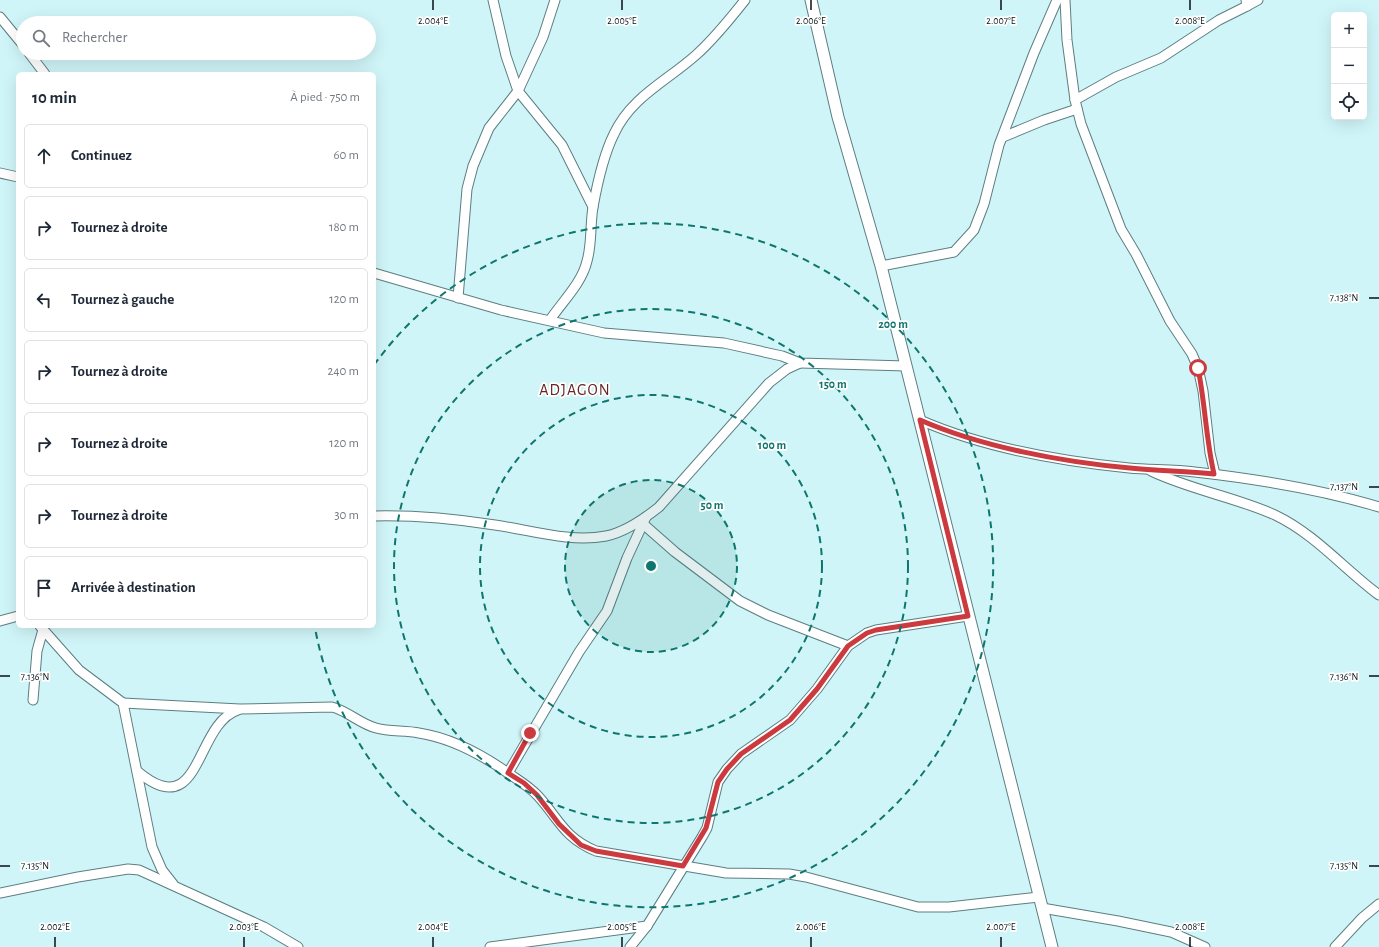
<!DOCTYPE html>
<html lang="fr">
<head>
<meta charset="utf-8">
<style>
  :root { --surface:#fff; --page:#f6f6f7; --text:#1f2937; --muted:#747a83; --line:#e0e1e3 }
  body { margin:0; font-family:"Alegreya Sans",sans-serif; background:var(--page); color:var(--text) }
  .controls { position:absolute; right:12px; top:12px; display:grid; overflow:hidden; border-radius:6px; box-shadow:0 4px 16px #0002 }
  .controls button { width:36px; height:36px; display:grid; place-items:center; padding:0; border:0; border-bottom:1px solid var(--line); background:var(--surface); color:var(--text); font:20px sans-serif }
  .stop { position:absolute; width:12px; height:12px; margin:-9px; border:3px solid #ca3a3f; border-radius:50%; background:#fff }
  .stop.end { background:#ca3a3f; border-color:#fff; box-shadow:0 1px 4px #0008 }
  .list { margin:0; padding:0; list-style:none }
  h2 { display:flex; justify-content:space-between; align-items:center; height:52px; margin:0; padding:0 16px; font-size:17px }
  h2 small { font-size:13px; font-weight:400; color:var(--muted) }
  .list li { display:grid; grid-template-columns:26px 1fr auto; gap:12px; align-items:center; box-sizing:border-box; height:64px; margin:0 8px 8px; padding:0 8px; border:1px solid var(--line); border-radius:6px }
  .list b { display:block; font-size:15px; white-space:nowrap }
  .list em { font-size:13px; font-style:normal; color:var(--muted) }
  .icon { flex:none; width:22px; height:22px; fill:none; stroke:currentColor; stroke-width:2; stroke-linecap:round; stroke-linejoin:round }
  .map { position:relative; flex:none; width:1379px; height:947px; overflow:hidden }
  .search { position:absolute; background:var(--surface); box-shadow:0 4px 16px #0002; left:16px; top:16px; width:360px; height:44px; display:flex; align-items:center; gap:10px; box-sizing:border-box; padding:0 14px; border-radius:22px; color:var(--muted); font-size:15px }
  .panel { position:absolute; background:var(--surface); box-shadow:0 4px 16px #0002; left:16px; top:72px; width:360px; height:556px; border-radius:6px }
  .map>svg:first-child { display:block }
</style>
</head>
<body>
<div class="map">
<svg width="1379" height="947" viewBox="0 0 1379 947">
  <rect width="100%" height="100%" fill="#d0f5f8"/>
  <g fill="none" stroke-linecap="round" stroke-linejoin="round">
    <g stroke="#5d7e81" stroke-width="11">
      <g id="minor">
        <polyline points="493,0 506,56 518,91 562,145 593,207"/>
        <polyline points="1065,0 1067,40 1075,100 1081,124 1121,229 1136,254 1170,321 1192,354 1198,368 1203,391 1210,453 1215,474"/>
        <polyline points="1247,6 1258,0"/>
        <polyline points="0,17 23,45"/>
        <polyline points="29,53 45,74"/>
        <polyline points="1075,100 1116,77 1161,58 1219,20 1247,6 1246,0"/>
        <polyline points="1003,137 1044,120 1077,109"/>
        <polyline points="0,173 18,177"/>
        <polyline points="881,266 954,252 974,230 984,204 999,145 1034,53 1057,0"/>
        <polyline points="374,273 501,310 604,333 724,343 782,356 800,363 906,366"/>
        <polyline points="458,298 467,189 473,166 489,128 518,91 543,37 555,0"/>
        <path d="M550,320C562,302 582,283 587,261C592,244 590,225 593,207C597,185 604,154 614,134C631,97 667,81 696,55C714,39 730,19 745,0"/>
        <path d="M920,420C984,448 1059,461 1129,468C1151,470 1173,469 1195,472C1257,479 1320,489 1379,507"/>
        <path d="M1151,471C1191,490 1235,497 1275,515C1315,534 1344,569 1379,595"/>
        <path d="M374,516C414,515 456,519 495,525C531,530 570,543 606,536C626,532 644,519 659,507L769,383L787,369L800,363"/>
        <path d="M646,517L627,558L607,611L579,652L508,773C518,780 529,786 538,796C559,819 564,838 596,851L726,873L789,874L806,877L918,907H949L1039,897"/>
        <polyline points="642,523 675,552 740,601 768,615 848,646"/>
        <polyline points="0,621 18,616"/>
        <polyline points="40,626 79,670 123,703 152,847 162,870 173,884"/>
        <polyline points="33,700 37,651 44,626"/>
        <path d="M123,703L240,709L332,707C348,711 360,724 376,728C390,732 405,730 419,733C451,738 481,754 508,773"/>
        <path d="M137,771C202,826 194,724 238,710"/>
        <polyline points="0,893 78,877 128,869 139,870 264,927 298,947"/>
        <polyline points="1042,908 1118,921 1171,932 1205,947"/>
        <polyline points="490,947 647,926"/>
        <polyline points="630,947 647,926 702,837 707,828 718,782 727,769 741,754 790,720 817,689 848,646 867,633 876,630 968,616"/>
        <polyline points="1335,947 1362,918 1379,904"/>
      </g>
    </g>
    <g stroke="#5d7e81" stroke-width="13">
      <polyline id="tertiary" points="811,0 838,117 881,266 1052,947"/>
    </g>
    <use href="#minor" stroke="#fff" stroke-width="9"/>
    <use href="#tertiary" stroke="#fff" stroke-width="11"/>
  </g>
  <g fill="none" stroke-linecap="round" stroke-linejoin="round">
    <path stroke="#ca3a3f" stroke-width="5" d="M530,733L508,773L524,783L537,795L559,824L581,845L596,851L683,866L706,828L718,782L727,769L741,754L790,720L817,689L848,646L867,633L876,630L968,616L920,420C982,447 1062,462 1130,468C1158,471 1186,471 1214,474C1206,439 1205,403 1198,368"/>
  </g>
  <path fill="none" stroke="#051113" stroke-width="1.5" d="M433,0V10M622,0V10M811,0V10M1001,0V10M1190,0V10M1369,298H1379M1369,487H1379M0,676H10M1369,676H1379M0,866H10M1369,866H1379M55,937V947M244,937V947M433,937V947M622,937V947M811,937V947M1001,937V947M1190,937V947"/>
  <circle cx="651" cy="566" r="86" fill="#0f766e" fill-opacity=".12"/>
  <g fill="none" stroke="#0f766e" stroke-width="2" stroke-dasharray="7 5">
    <circle cx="651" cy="566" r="86"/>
    <circle cx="651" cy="566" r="171"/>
    <circle cx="651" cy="566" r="257"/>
    <path d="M374 365A342 342 0 1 1 315 628"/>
  </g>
  <g text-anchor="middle" stroke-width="3.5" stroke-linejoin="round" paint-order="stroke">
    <g font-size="16" letter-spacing="1" fill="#692424" stroke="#fff">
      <text x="575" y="395">ADJAGON</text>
    </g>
  </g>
  <g font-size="10" text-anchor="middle" fill="#051113" stroke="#fff" stroke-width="3.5" stroke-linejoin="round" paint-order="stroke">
    <text x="433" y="24">2.004°E</text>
    <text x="622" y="24">2.005°E</text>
    <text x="811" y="24">2.006°E</text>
    <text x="1001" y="24">2.007°E</text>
    <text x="1190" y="24">2.008°E</text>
    <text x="1344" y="301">7.138°N</text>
    <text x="1344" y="490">7.137°N</text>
    <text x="35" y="680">7.136°N</text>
    <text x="1344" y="680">7.136°N</text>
    <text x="35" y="869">7.135°N</text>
    <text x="1344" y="869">7.135°N</text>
    <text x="55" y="930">2.002°E</text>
    <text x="244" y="930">2.003°E</text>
    <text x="433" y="930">2.004°E</text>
    <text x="622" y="930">2.005°E</text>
    <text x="811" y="930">2.006°E</text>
    <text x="1001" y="930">2.007°E</text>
    <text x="1190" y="930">2.008°E</text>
  </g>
  <circle cx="651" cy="566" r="6" fill="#0f766e" stroke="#fff" stroke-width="2"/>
  <g font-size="12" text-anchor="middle" font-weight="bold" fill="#0f766e" stroke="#fff" stroke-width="3.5" stroke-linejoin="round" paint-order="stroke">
    <text x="893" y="328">200 m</text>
    <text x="833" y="388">150 m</text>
    <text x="772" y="449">100 m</text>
    <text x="712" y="509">50 m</text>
  </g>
</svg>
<div class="controls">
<button>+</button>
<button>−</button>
<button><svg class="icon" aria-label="locate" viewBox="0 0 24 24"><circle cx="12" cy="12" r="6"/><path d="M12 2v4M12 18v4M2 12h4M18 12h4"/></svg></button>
</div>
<div class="stop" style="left:1198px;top:368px"></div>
<div class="stop end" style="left:530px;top:733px"></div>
<div class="search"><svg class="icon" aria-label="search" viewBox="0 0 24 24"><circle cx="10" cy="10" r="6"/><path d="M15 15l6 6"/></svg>Rechercher</div>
<section class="panel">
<h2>10 min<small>À pied · 750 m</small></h2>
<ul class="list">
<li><svg class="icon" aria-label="ahead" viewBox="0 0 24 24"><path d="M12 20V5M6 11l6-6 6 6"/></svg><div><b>Continuez</b></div><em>60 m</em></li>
<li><svg class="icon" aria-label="right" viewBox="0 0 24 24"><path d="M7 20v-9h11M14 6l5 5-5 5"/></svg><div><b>Tournez à droite</b></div><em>180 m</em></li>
<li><svg class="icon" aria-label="left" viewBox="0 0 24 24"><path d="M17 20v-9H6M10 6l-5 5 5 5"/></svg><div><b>Tournez à gauche</b></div><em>120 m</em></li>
<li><svg class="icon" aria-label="right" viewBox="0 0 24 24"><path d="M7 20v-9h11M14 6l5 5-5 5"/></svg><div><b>Tournez à droite</b></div><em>240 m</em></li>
<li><svg class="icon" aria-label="right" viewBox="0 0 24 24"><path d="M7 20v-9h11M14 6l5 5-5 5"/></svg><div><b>Tournez à droite</b></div><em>120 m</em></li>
<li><svg class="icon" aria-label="right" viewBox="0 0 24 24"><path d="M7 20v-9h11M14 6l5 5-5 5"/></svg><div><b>Tournez à droite</b></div><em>30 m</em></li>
<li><svg class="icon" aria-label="arrive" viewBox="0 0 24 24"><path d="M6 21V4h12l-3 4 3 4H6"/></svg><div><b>Arrivée à destination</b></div></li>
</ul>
</section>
</div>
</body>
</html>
